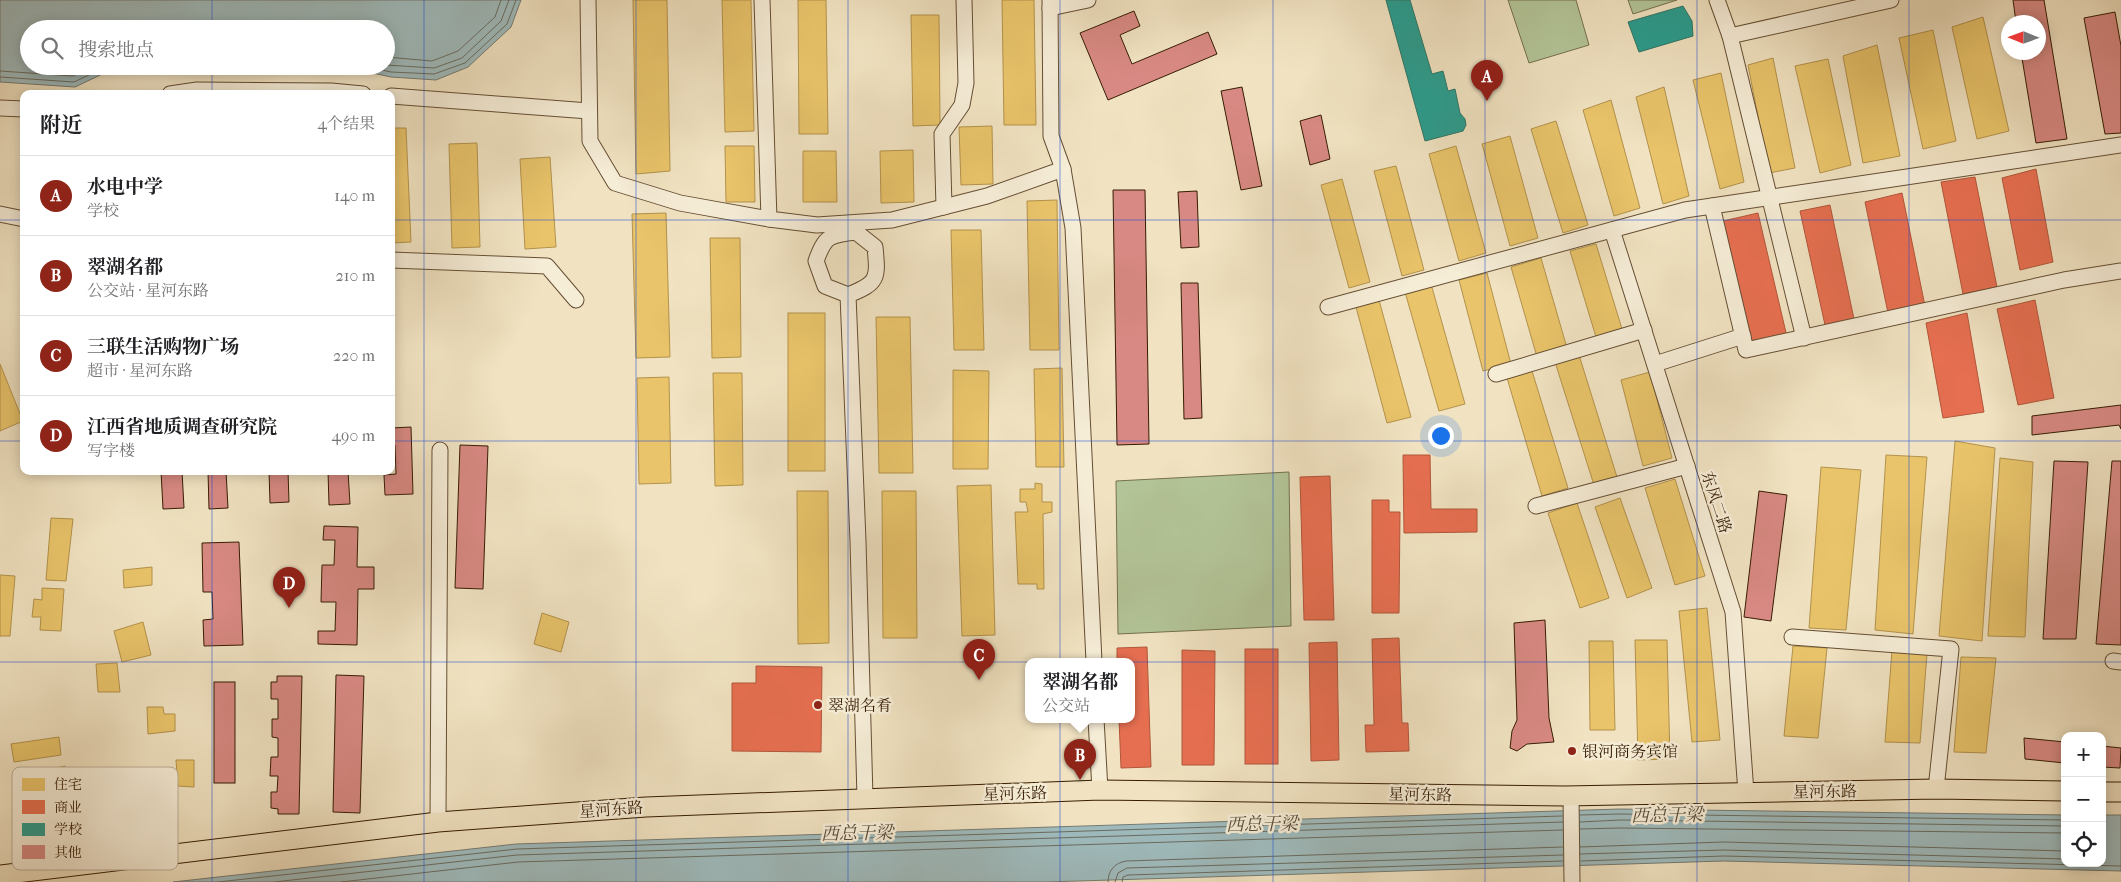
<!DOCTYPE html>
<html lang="zh">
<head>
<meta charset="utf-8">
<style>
  :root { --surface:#fff; --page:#f2f2f2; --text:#202124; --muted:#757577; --line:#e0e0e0; --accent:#8f2418 }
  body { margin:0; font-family:"IM FELL French Canon","Noto Serif SC",serif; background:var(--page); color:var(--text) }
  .controls { position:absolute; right:15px; bottom:15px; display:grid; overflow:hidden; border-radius:10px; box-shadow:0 2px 12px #0003 }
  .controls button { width:45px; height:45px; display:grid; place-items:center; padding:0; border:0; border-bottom:1px solid var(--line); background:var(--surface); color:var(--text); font:25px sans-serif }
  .compass { position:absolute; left:2001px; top:15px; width:45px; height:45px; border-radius:50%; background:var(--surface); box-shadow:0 2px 12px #0003; rotate:271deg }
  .you { position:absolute; left:1440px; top:435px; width:18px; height:18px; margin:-12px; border:4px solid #fff; border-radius:50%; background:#1a73e8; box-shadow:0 0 0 8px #1a73e833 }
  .badge { display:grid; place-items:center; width:32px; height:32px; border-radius:50%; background:var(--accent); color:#fff; font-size:16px; font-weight:700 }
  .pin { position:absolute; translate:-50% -41px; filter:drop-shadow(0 1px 2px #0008) }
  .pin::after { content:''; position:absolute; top:26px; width:18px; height:15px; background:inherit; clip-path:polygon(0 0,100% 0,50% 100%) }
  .popup { position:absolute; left:1025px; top:658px; width:110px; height:65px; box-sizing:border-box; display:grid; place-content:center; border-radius:10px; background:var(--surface); filter:drop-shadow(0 1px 4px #0005); font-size:16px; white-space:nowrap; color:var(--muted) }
  .popup b { font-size:19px; color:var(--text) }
  .popup::after { content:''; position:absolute; left:50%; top:100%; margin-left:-10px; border:10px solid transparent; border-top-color:var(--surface) }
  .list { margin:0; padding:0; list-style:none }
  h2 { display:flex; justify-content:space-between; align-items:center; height:65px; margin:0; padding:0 20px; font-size:21px }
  h2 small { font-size:16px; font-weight:400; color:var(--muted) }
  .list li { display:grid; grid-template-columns:32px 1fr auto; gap:15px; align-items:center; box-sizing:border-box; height:80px; padding:0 20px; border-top:1px solid var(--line) }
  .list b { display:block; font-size:19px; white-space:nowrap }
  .list p { margin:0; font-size:16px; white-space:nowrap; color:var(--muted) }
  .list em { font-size:16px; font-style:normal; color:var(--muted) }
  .icon { flex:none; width:28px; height:28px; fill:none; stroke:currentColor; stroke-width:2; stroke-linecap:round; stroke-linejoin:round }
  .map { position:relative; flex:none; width:2121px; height:882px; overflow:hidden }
  .search { position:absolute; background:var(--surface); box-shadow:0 2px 12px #0003; left:20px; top:20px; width:375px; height:55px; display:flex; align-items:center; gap:12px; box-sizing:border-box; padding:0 18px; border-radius:28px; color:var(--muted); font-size:19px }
  .panel { position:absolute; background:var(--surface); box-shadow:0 2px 12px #0003; left:20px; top:90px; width:375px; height:385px; border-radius:10px }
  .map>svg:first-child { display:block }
</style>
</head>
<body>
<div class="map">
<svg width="2121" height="882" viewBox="0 0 2121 882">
  <rect width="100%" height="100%" fill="#f1e3c2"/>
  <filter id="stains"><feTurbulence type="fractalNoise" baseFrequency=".004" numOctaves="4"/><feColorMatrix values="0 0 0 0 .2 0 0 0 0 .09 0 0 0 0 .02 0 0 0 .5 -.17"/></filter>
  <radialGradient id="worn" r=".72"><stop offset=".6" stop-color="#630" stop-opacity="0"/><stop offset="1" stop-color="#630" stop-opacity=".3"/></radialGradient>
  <g fill="#b3c598" stroke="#74704e">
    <polygon points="1508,0 1576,0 1589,45 1529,63"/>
    <polygon points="1628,0 1677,0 1633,14"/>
    <polygon points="1289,472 1291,626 1118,634 1116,481"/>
  </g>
  <g fill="#9fbbbd" stroke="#757b73">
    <polygon points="0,0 521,0 511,27 468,67 436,80 391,77 341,66 386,66 386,29 29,29 29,66 142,66 115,68 75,87 0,82"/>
    <polygon points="1620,809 2065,815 2065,863 2102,863 2102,815 2121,815 2121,871 1724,861 1046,882 173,882 516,844"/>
  </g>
  <g fill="#e9c46a" stroke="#b3924b">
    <polygon points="633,0 667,0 670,171 636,174"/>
    <polygon points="722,0 751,0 754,131 725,132"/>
    <polygon points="798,0 826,0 828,134 799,134"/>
    <polygon points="1002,0 1034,0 1036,125 1004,125"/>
    <polygon points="911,15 939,15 940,125 913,126"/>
    <polygon points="1983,17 2009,131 1977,139 1952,27"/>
    <polygon points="1933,30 1956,141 1923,149 1899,38"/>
    <polygon points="1877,45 1900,156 1863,163 1843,56"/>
    <polygon points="1773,58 1795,168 1769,173 1748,65"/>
    <polygon points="1828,59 1851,165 1820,173 1795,66"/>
    <polygon points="1721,73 1744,182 1720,189 1693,80"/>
    <polygon points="1664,87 1689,196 1663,204 1636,97"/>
    <polygon points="1611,100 1640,208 1614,216 1583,110"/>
    <polygon points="1556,121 1588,225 1563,233 1531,129"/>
    <polygon points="992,126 993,184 961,185 959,127"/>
    <polygon points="391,128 406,128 411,242 391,243"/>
    <polygon points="1510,136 1538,238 1510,246 1482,144"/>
    <polygon points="477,143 480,247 452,248 449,144"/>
    <polygon points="725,146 754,146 755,202 726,202"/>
    <polygon points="1456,146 1486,253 1459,261 1429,154"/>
    <polygon points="913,150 914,202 881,203 880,151"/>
    <polygon points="803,151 836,151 837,202 803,202"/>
    <polygon points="550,157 556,247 525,249 520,159"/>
    <polygon points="1396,166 1424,270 1402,276 1374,171"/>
    <polygon points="1342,179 1370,282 1349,288 1321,185"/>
    <polygon points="1057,200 1059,350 1030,350 1027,201"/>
    <polygon points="666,213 670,357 636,358 632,214"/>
    <polygon points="951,230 981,230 984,350 954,350"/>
    <polygon points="710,238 740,238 741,357 712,358"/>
    <polygon points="1596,244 1622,329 1596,337 1570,251"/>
    <polygon points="1541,258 1567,348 1537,357 1511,267"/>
    <polygon points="1487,273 1511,364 1483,371 1459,280"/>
    <polygon points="1431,284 1465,404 1439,411 1405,292"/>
    <polygon points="1379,300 1411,417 1387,423 1356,307"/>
    <rect x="788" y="313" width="37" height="158"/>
    <polygon points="876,317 910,317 913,473 879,473"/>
    <polygon points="1579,355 1617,477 1594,485 1555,362"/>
    <polygon points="0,364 23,421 0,431"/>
    <polygon points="1062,368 1064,467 1036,467 1034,369"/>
    <polygon points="953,370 989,371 988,469 953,469"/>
    <polygon points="1532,371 1568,488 1542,496 1507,378"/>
    <polygon points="1650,372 1672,458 1643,466 1621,380"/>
    <polygon points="713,373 742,373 743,485 715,486"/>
    <polygon points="669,377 671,483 639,484 637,378"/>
    <polygon points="1955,441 1995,448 1982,641 1939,636"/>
    <polygon points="1886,455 1927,457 1913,634 1875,630"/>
    <polygon points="2000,458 2033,462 2025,637 1988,636"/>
    <polygon points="1821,467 1861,470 1846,630 1809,628"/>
    <polygon points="1675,479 1705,576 1675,585 1645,488"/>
    <polygon points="1035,483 1042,484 1042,502 1052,502 1052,512 1043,514 1044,589 1037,589 1037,584 1018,584 1015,512 1028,512 1026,502 1020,502 1020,489 1035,489"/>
    <polygon points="991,485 995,635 962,636 957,486"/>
    <polygon points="797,491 828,491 829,643 798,644"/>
    <polygon points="882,491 916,491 917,638 883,638"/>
    <polygon points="1620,498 1652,588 1627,598 1595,507"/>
    <polygon points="1577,503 1609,598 1580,608 1548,513"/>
    <polygon points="51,518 73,519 66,581 46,580"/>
    <polygon points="152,567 152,585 124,588 123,570"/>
    <polygon points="0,575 15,576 10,636 0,636"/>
    <polygon points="42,588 64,589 61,631 40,630 41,617 32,617 34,599 42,600"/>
    <polygon points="1707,608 1720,740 1692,742 1679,611"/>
    <polygon points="542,613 569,622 561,652 534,644"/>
    <polygon points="143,622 151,655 122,662 114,631"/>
    <polygon points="1635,640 1667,640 1670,759 1638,760"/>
    <polygon points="1589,641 1613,641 1615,730 1590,730"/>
    <polygon points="1793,646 1827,648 1818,738 1784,736"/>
    <polygon points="1892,650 1927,654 1920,743 1885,742"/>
    <polygon points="1961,657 1996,658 1986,753 1954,752"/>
    <polygon points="117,663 120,692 98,692 96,664"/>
    <polygon points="147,707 163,707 164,714 175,714 175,731 148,734"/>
    <polygon points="59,737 61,755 14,762 11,744"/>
    <polygon points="176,760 194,760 194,787 178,786"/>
    <polygon points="65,766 71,804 46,808 39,772"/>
    <polygon points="105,820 128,820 128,859 108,860"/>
  </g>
  <g fill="#e76f51" stroke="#b2563a">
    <polygon points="2036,169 2053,262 2020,270 2002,178"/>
    <polygon points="1975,177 1997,287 1963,294 1941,182"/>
    <polygon points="1902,193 1925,306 1888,313 1865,202"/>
    <polygon points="1830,205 1854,319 1825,325 1800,211"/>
    <polygon points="1758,213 1787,337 1752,345 1723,221"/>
    <polygon points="2035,300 2054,398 2018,405 1997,309"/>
    <polygon points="1967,313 1984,412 1943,418 1926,323"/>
    <polygon points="1403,455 1430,455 1431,509 1477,509 1477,532 1404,533"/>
    <polygon points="1330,476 1334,620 1304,620 1300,477"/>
    <polygon points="1372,500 1389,500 1389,512 1400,512 1399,613 1372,613"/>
    <polygon points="1399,638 1402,723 1408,723 1409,751 1366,752 1365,725 1374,725 1372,639"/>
    <polygon points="1337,642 1339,760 1311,761 1309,643"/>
    <polygon points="1147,647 1151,767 1121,768 1119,719 1131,719 1131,661 1117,661 1117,648"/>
    <rect x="1245" y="649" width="33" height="115"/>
    <polygon points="1182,650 1215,651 1214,765 1182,765"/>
    <polygon points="756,666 822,667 821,752 732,751 732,683 756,683"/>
  </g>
  <g fill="#2a9d8f" stroke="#2e7665">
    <polygon points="1386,0 1410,0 1432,74 1443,71 1448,91 1455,89 1460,113 1465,119 1466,125 1463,131 1425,141"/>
    <polygon points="1683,6 1692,21 1693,36 1639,52 1628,22"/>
  </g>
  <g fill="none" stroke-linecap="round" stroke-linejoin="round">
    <g stroke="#6a6c60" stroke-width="1">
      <polyline points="386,57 432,61 458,51 495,17 501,0"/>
      <polyline points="386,65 434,68 462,58 501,21 509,0"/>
      <polyline points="364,66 391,72 434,74 465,63 507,24 516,0"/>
      <polyline points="0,71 73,76 93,66"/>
      <polyline points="0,77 74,82 108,66"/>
      <polyline points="1580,815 1620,814 2065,820"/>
      <polyline points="1580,822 1620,820 2065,826"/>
      <polyline points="1580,829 1620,828 2065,833"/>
      <polyline points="1580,847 1724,842 2065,851"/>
      <polyline points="1580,854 1724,850 2065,859"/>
      <polyline points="1581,861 1724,856 2121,866"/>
      <polyline points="218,882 517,849 1562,816"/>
      <polyline points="274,882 517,855 1563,822"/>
      <polyline points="341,882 518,862 1563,830"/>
      <path d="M1108,882C1108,870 1115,863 1126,861L1563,847"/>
      <polyline points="1115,882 1118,873 1127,868 1563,855"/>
      <polyline points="1122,882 1123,877 1128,875 1563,861"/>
    </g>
  </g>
  <g fill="#d88983" stroke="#361c03">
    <polygon points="2013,0 2044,0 2067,139 2036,143 2021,52 2038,52 2038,22 2016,22"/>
    <polygon points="1134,11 1140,26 1120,35 1132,64 1208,32 1217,54 1108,100 1080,33"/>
    <polygon points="2115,12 2121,46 2121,133 2105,134 2084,18"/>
    <polygon points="1242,87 1262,186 1241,190 1221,91"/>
    <polygon points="1321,115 1330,159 1310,165 1300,121"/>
    <polygon points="1113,190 1145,190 1149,444 1117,445"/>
    <polygon points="1197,191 1199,247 1181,248 1178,192"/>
    <polygon points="1181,283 1198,283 1202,418 1184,419"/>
    <polygon points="2121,405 2121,429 2119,425 2032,435 2032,416"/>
    <polygon points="411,427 413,494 385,495 384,475 396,474 395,445 391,445 391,428"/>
    <polygon points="460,445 488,446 483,589 455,588"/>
    <polygon points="2054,461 2088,462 2076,639 2043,639"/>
    <polygon points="2112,461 2121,461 2121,645 2096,644"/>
    <polygon points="161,471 182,471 184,508 163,509"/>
    <polygon points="208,471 226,471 228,508 209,509"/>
    <polygon points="269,471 288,471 289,502 270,503"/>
    <polygon points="328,471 348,471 350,504 329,505"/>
    <polygon points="1759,491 1787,495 1771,621 1744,617"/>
    <polygon points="324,526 358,527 357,567 374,567 374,589 358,589 357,645 318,644 318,631 335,631 336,602 321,602 322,565 334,565 335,540 323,540"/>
    <polygon points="239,542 243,645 204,646 203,620 213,619 212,592 203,592 202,543"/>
    <polygon points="1545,620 1549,718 1554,742 1527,744 1517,751 1510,748 1512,731 1517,720 1514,623"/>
    <polygon points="336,675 364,676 360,813 333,812"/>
    <polygon points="277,676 302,676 299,814 278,814 278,809 271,808 271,792 277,792 278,776 270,776 271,757 278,757 278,738 272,737 272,719 278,719 278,699 271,699 271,682 277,682"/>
    <rect x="214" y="682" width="21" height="101"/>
    <polygon points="2024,738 2065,742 2065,763 2025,759"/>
    <polygon points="2102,746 2121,748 2120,768 2102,767"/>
  </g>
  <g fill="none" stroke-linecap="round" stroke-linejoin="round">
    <g stroke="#654e33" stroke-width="17">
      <g id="minor">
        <polyline points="588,0 590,141 615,183 680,203 769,219"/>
        <polyline points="762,0 769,219 817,225 892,220 987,196 1063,169"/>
        <polyline points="1050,0 1051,136 1063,169 1073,228 1094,661"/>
        <polyline points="1717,0 1730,36 1891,0"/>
        <polyline points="1050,8 1088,0"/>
        <polyline points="1730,36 1804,338"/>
        <polyline points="170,94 197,90 331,91 363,94"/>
        <polyline points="391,96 589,111"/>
        <polyline points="0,108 24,109"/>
        <polyline points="1712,206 1746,350 2064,280 2121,271"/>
        <polyline points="944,207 942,134 962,105 966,83 964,0"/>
        <polyline points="0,214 24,219"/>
        <polyline points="1612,230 1733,612 1746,793"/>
        <polyline points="391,260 547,266 576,300"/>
        <path d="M848,295C879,283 878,278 875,247L856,232C829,235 825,236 816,261L825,286L848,295L858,541L865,798"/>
        <polyline points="1328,307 1685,210 2121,145"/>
        <polyline points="1655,364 1743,336"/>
        <polyline points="1496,374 1644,330"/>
        <polyline points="1536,506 1687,466"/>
        <polyline points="1792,637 1951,649 1936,789"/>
        <polyline points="2113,661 2121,662"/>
        <polyline points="1096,719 1100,790"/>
        <polyline points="1571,796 1572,882"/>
        <polyline points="438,822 440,450"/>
      </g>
    </g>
    <g stroke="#361c03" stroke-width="21">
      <g id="major">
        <polyline points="2102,792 2121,792"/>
        <polyline points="0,875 438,822 646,807 1100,790 1565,796 1936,789 2065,791"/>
      </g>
    </g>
    <use href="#minor" stroke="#f6edd7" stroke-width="15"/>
    <use href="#major" stroke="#f1e3c2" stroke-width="19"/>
  </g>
  <path fill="none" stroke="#1d4ed8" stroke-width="1" stroke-opacity="0.55" d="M212,0V29M424,0V882M636,0V882M848,0V882M1060,0V882M1273,0V882M1485,0V882M1697,0V882M1909,0V882M212,66V94M0,220H24M391,220H2121M0,441H24M391,441H2121M212,471V882M0,662H2121"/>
  <g fill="#8f2418" stroke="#f6edd7" stroke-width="2">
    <circle cx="818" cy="705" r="5"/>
    <circle cx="1572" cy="751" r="5"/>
  </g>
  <g text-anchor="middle" stroke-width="5" stroke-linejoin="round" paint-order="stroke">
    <g font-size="16" fill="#361c03" stroke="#f6edd7">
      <text transform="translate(1717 502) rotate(72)" y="6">东风二路</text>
      <text transform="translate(1825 791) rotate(-1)" y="6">星河东路</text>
      <text transform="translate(1015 793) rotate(-2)" y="6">星河东路</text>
      <text transform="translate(1420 794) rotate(1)" y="6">星河东路</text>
      <text transform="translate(611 809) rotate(-4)" y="6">星河东路</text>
    </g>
    <g font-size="16" fill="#361c03" stroke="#f6edd7" text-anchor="start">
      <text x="828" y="711">翠湖名肴</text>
      <text x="1582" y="757">银河商务宾馆</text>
    </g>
    <g font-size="18" font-style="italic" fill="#564c3b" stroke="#f6edd7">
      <text transform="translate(1667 815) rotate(-1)" y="6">西总干梁</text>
      <text transform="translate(1262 824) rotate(-1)" y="6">西总干梁</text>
      <text transform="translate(857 833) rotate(-1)" y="6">西总干梁</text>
    </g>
  </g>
  <rect x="12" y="767" width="166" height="103" rx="8" fill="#f6edd7" stroke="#bcae97" stroke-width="1"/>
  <rect x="22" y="778" width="23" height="13" fill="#e9c46a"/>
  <rect x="22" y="800" width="23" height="14" fill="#e76f51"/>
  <rect x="22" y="823" width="23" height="13" fill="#2a9d8f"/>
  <rect x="22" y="845" width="23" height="14" fill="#d88983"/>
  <g font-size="14" fill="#361c03">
    <text x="54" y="789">住宅</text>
    <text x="54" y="812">商业</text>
    <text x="54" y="834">学校</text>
    <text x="54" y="857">其他</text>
  </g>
  <rect width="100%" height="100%" filter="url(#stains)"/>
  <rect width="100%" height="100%" fill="url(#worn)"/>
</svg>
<div class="controls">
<button>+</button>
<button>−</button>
<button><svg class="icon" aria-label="locate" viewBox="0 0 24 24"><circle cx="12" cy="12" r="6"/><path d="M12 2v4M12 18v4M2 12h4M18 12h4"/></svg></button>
</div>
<svg class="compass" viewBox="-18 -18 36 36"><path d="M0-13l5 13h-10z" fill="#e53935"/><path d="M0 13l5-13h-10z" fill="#757577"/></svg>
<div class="you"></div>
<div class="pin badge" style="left:1487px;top:101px">A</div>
<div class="pin badge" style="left:1080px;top:780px">B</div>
<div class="popup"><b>翠湖名都</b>公交站</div>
<div class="pin badge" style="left:979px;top:680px">C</div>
<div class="pin badge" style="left:289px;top:608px">D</div>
<div class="search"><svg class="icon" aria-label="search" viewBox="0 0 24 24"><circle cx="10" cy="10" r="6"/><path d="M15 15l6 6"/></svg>搜索地点</div>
<section class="panel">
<h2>附近<small>4个结果</small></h2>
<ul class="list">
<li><span class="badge">A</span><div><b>水电中学</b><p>学校</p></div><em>140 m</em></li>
<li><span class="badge">B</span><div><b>翠湖名都</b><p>公交站 · 星河东路</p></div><em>210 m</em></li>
<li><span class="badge">C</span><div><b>三联生活购物广场</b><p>超市 · 星河东路</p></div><em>220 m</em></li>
<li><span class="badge">D</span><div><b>江西省地质调查研究院</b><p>写字楼</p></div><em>490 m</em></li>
</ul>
</section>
</div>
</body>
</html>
